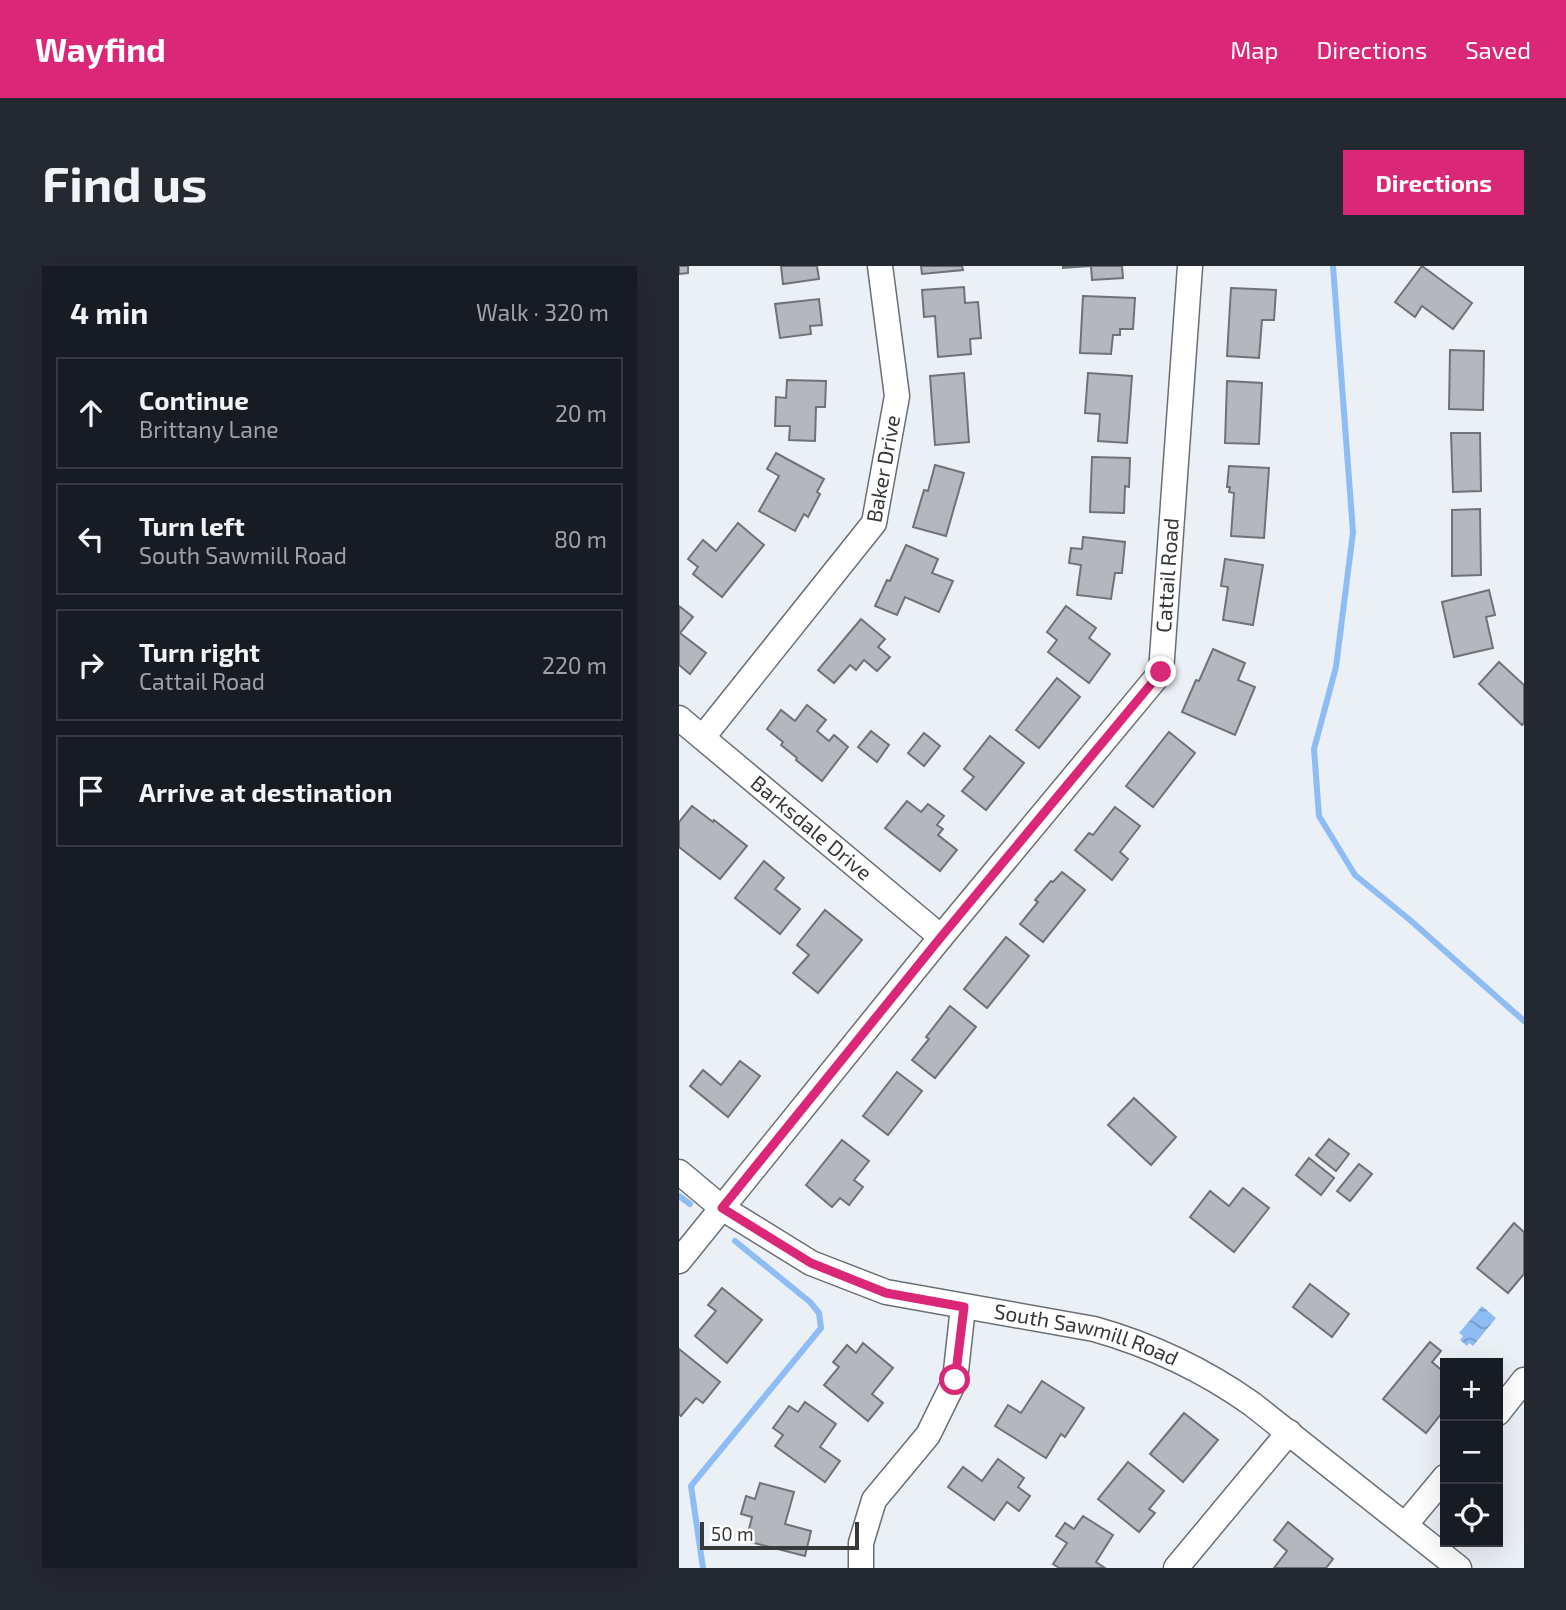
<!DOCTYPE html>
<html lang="en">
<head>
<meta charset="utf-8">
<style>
  :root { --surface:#171b24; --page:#242831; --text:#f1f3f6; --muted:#9ea1a6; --line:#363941; --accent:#db2777 }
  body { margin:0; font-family:"Exo 2",sans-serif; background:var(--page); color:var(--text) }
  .controls { position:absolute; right:21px; bottom:21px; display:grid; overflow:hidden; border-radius:0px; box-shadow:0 7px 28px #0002 }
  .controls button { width:63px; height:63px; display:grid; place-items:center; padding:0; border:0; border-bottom:2px solid var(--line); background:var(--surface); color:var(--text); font:35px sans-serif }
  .scale { position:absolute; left:21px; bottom:18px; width:159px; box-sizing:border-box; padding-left:7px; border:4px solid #36383a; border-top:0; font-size:19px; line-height:24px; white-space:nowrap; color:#36383a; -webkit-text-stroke:5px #fff; paint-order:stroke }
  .stop { position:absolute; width:21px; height:21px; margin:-16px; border:5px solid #db2777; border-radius:50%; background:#fff }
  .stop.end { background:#db2777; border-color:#fff; box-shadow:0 2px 7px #0008 }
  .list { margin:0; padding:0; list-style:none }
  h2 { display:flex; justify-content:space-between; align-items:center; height:91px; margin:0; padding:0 28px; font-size:30px }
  h2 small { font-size:23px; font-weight:400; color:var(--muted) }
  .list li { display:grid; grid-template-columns:46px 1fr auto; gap:21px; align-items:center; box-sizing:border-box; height:112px; margin:0 14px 14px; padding:0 14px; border:2px solid var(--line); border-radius:0px }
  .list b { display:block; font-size:26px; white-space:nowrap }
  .list p { margin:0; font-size:23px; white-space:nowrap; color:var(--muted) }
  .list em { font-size:23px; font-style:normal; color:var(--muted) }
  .icon { flex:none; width:38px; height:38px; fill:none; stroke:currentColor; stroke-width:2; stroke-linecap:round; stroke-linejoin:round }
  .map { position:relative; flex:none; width:845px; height:1302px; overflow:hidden; border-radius:0px }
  header { display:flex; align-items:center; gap:42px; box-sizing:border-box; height:98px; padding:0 35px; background:var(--accent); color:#fff }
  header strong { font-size:33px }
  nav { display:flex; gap:38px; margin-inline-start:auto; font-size:24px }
  .intro { display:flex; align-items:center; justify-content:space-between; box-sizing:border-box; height:168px; padding:0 42px }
  h1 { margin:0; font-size:49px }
  .button { padding:18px 32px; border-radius:0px; background:var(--accent); color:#fff; font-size:24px; font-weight:700 }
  main { display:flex; gap:42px; padding:0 42px }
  aside { flex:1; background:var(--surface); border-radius:0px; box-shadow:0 7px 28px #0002 }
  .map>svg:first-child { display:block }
</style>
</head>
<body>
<header>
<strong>Wayfind</strong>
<nav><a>Map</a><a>Directions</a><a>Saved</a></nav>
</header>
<div class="intro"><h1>Find us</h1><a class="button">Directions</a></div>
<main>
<aside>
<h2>4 min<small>Walk · 320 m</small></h2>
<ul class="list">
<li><svg class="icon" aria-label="ahead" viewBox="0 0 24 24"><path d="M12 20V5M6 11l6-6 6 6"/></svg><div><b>Continue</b><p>Brittany Lane</p></div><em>20 m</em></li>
<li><svg class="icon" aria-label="left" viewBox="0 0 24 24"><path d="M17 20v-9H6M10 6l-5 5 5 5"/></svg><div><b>Turn left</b><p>South Sawmill Road</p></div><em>80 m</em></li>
<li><svg class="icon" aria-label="right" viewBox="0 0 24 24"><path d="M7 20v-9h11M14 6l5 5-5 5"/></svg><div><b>Turn right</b><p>Cattail Road</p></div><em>220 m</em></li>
<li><svg class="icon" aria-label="arrive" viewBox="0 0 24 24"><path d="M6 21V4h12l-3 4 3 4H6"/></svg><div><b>Arrive at destination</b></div></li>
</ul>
</aside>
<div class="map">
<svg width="845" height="1302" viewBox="0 0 845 1302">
  <defs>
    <pattern id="water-waves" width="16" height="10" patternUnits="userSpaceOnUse" patternTransform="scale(1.75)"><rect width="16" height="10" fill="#8ebcf4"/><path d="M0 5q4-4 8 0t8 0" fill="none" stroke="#759ac7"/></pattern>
  </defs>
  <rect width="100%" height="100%" fill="#ebf0f6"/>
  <polygon fill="url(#water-waves)" points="803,1040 817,1052 794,1080 790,1077 788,1080 781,1074 784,1070 780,1067"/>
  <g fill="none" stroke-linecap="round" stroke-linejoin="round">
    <g stroke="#8ebcf4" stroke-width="6">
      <polyline points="654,0 674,266 657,401 635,483 640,550 676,609 731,654 845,755"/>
      <polyline points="0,930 11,938"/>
      <polyline points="24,1302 12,1220 142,1062 140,1047 131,1036 56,975"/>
    </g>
  </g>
  <g fill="#b4b8be" stroke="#6e7378" stroke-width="2">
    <polygon points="0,0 9,0 9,7 0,8"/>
    <polygon points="102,0 138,0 140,13 104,18"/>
    <polygon points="242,0 283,0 284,4 243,8"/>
    <polygon points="384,0 443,0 444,12 413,14 412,0 384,2"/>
    <polygon points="743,0 793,37 774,63 743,40 736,51 716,36"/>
    <polygon points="285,21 286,37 299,36 302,72 291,73 292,88 259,91 256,50 245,51 243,24"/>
    <polygon points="552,22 597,24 595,54 583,54 580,92 548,90"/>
    <polygon points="404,30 456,32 454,63 441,63 441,69 434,69 432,88 401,87"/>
    <polygon points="140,33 143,59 131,60 132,68 101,72 96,38"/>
    <polygon points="771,84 805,85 804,144 770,143"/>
    <polygon points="285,107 290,176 256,179 251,110"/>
    <polygon points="409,107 453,110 448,177 419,175 421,148 406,147"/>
    <polygon points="108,114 147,115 146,141 137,141 136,175 110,174 111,160 96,160 97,131 107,132"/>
    <polygon points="548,115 583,117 580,178 546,177"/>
    <polygon points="772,167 801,167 802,225 774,226"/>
    <polygon points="97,187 145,213 138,226 141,228 129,251 125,248 116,265 80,245 100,210 88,203"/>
    <polygon points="413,191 451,192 450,221 446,220 445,247 411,246"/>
    <polygon points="256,199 285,207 267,270 234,261 245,224 249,225"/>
    <polygon points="550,200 590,202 585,272 552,270 555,227 550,226 551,221 548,221"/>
    <polygon points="801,243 802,309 773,310 773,244"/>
    <polygon points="59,257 85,279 43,331 14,308 19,301 9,293 24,274 37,285"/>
    <polygon points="404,271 446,276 443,307 436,307 432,333 398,329 402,299 390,297 392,282 403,283"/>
    <polygon points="227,279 259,293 253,307 274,315 260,346 226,331 218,349 196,340 208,314 211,315"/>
    <polygon points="546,293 584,299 574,359 544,354 549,321 542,320"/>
    <polygon points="810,324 816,349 807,351 814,382 775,391 763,336"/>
    <polygon points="0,340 14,351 1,367 27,387 11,408 0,399"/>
    <polygon points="387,340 417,362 410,372 431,388 410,417 369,386 378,374 368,366"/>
    <polygon points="182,353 206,373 199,381 211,391 198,405 185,394 177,404 171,399 155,417 139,404"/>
    <polygon points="534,383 566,397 559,414 576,421 556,469 503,446 517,414 520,415"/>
    <polygon points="820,396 845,419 845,457 843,459 800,418"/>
    <polygon points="378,412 401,431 360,482 337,464"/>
    <polygon points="128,439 147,454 138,465 150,475 155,469 169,481 143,515 117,494 118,492 102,479 104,476 88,463 102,444 116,455"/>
    <polygon points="192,465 210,479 198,496 179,481"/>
    <polygon points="490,466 516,487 474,541 447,520"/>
    <polygon points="245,467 261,480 245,500 229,487"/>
    <polygon points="311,470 345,497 307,544 283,525 295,511 285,503"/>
    <polygon points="228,535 242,546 249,538 265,550 258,559 264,563 259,569 278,584 261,605 206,562"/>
    <polygon points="13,540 34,556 35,554 68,580 41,613 0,581 0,556"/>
    <polygon points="436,541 461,560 441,586 449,593 433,614 396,584 410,567 414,569"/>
    <polygon points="85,595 105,612 96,623 121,643 101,668 56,632"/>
    <polygon points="383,606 406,624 364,676 341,658 359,636 356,634 372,615 374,616"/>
    <polygon points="146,644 183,674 139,727 114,707 130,689 118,679"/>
    <polygon points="327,671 350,690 308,742 285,723"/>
    <polygon points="271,740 297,761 256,812 233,794 250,773 247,771"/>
    <polygon points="61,795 81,810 49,851 11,820 24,804 42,819"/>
    <polygon points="218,806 243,825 209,869 184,850"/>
    <polygon points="455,832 497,871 472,899 429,859"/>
    <polygon points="650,873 670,888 657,905 637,889"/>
    <polygon points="163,874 190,895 175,914 184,921 170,939 161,932 153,941 127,919"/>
    <polygon points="630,892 655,912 642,929 617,909"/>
    <polygon points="680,898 693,908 671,935 658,925"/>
    <polygon points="564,922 590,942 555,986 511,951 531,925 550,940"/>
    <polygon points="835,957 845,966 845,1008 829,1027 798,1002"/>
    <polygon points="631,1018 670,1048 653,1071 614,1041"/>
    <polygon points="43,1022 83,1054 48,1097 16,1070 37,1045 29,1039"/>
    <polygon points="751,1076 762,1085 753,1096 766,1107 766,1143 747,1167 704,1133"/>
    <polygon points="184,1077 214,1102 193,1128 204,1137 189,1155 145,1119 160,1101 154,1096 168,1079 177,1087"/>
    <polygon points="0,1083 41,1116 24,1137 17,1132 2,1150 0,1148"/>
    <polygon points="363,1115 405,1142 386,1171 382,1168 367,1192 316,1160 329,1139 342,1147"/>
    <polygon points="126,1136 157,1158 141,1181 161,1195 146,1216 96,1180 104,1169 94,1162 110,1140 119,1146"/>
    <polygon points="505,1147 539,1174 504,1216 471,1188"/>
    <polygon points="319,1193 345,1212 339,1221 351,1230 340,1245 328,1236 315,1254 269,1221 284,1201 303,1215"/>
    <polygon points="449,1196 485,1225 470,1243 476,1247 460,1266 419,1233"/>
    <polygon points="81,1217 115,1226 106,1258 132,1265 126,1290 67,1275 73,1251 62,1248 67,1230 76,1233"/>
    <polygon points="404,1250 434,1269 417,1296 426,1302 380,1302 374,1298 388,1277 377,1270 386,1257 395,1263"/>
    <polygon points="609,1256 654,1293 647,1302 595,1302 608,1285 595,1274"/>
  </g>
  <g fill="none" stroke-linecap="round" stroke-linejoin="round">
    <g stroke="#6a6f74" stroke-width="27">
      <g id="minor">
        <path id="s1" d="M0,452L262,671"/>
        <path id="s2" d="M24,471L195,257L218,130L201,0"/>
        <path id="s3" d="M0,906L43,942L132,997L207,1026L415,1063C472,1079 525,1104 573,1138L780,1302"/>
        <path id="s4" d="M0,995L262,671L482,406L511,0"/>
        <polyline points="819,1147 845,1114"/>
        <polyline points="726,1259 766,1211"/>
        <polyline points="182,1302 182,1277 195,1234 249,1169 276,1114 284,1041"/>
        <polyline points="497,1302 610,1166"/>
      </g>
    </g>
    <use href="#minor" stroke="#fff" stroke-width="24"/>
  </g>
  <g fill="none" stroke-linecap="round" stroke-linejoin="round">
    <polyline stroke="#db2777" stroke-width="9" points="276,1114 285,1041 207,1027 132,997 43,942 262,671 482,406"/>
  </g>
  <g text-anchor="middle" stroke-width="6" stroke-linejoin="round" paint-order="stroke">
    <g font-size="21" fill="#36383a" stroke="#fff">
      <text dy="7" stroke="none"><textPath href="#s2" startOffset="329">Baker Drive</textPath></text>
      <text dy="7" stroke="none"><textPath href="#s4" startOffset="858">Cattail Road</textPath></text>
      <text dy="7" stroke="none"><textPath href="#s1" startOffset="172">Barksdale Drive</textPath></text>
      <text dy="7" stroke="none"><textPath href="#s3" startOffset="446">South Sawmill Road</textPath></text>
    </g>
  </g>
</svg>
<div class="controls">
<button>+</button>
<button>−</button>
<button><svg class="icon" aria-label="locate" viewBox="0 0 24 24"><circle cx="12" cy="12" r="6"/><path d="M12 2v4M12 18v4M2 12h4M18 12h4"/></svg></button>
</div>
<div class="scale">50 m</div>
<div class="stop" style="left:276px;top:1114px"></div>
<div class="stop end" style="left:482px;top:406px"></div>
</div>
</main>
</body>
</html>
